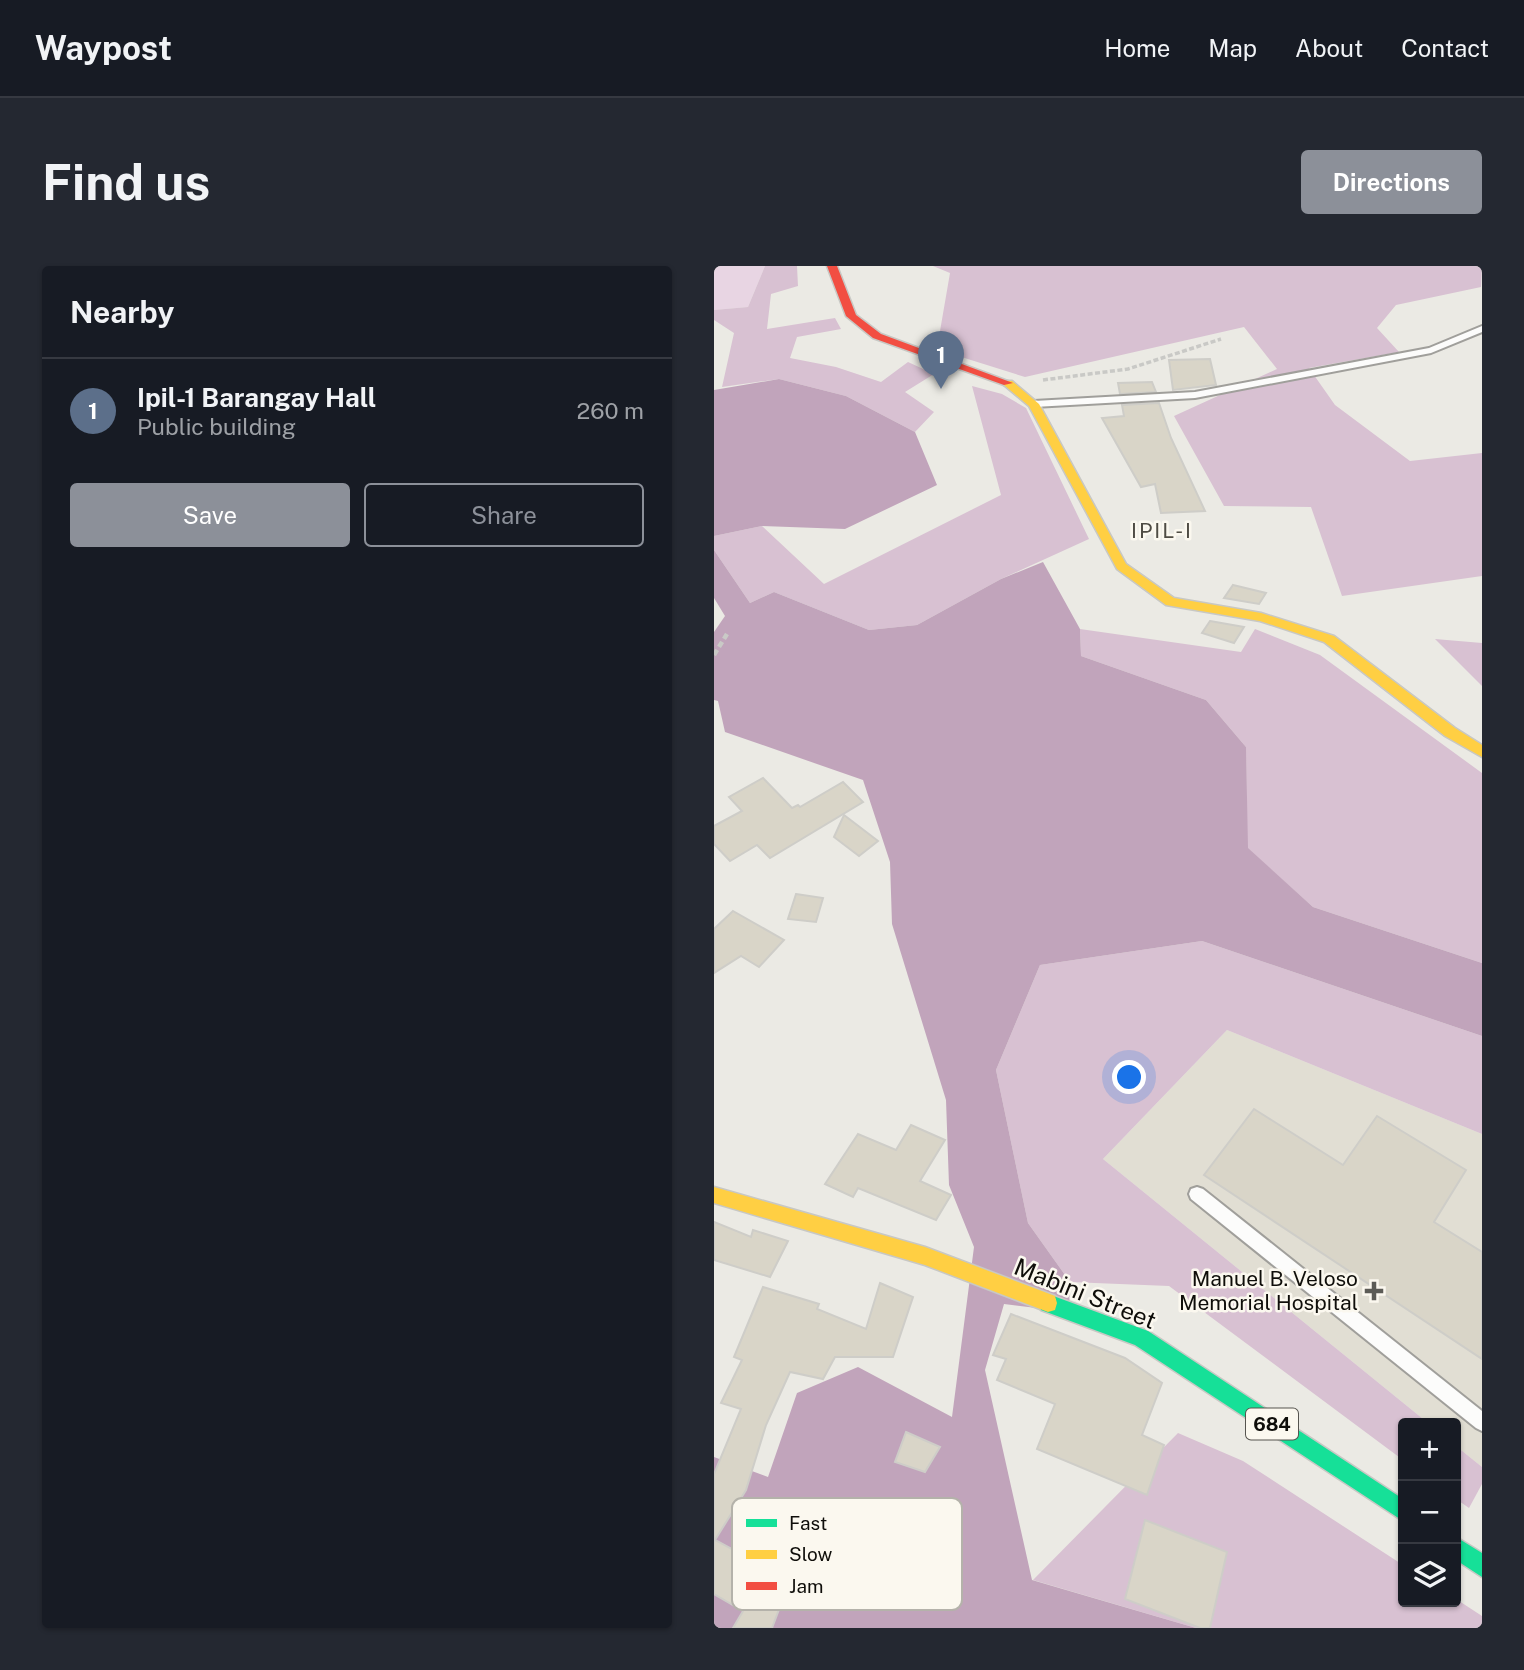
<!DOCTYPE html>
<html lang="en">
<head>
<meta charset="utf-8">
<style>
  :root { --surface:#171b24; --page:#242831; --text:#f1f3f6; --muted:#9ea1a6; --line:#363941; --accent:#8c9099 }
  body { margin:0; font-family:"Public Sans",sans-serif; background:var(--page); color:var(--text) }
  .controls { position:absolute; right:21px; bottom:21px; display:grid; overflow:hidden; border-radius:7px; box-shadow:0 2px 5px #0004 }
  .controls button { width:63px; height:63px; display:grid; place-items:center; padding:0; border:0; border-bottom:2px solid var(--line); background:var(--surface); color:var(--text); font:35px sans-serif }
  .you { position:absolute; left:416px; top:812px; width:24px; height:24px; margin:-18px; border:5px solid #fff; border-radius:50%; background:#1a73e8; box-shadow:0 0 0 10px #1a73e833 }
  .badge { display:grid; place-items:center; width:46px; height:46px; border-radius:50%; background:var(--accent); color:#fff; font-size:23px; font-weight:700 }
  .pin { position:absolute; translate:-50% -58px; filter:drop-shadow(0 2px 4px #0008) }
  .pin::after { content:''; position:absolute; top:37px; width:24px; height:21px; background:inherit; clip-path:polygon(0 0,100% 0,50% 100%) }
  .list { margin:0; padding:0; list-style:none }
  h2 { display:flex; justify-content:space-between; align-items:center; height:91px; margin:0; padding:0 28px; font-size:30px }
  h2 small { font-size:23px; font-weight:400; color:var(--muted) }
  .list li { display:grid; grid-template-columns:46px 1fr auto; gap:21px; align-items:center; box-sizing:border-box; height:105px; padding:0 28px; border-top:2px solid var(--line) }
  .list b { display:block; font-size:26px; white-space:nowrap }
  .list p { margin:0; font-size:23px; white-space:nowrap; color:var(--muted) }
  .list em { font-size:23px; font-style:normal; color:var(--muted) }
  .actions { display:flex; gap:14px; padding:21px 28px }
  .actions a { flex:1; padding:16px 0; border:2px solid var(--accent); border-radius:7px; text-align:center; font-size:24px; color:var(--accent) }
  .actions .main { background:var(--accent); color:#fff }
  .icon { flex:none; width:38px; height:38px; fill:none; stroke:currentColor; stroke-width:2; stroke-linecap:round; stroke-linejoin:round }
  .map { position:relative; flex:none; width:768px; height:1362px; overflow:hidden; border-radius:7px }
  header { display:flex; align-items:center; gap:42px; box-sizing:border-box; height:98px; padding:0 35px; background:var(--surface); border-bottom:2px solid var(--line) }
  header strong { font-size:33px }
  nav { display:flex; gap:38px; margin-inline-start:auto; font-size:24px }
  .intro { display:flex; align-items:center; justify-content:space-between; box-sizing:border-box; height:168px; padding:0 42px }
  h1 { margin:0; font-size:49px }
  .button { padding:18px 32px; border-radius:7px; background:var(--accent); color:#fff; font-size:24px; font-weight:700 }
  main { display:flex; gap:42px; padding:0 42px }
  aside { flex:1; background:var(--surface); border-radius:7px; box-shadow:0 2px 5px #0004 }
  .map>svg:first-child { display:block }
</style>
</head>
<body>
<header>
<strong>Waypost</strong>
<nav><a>Home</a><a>Map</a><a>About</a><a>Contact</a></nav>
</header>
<div class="intro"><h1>Find us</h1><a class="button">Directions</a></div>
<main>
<aside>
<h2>Nearby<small></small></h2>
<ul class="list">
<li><span class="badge" style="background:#5c6f8a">1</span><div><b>Ipil-1 Barangay Hall</b><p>Public building</p></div><em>260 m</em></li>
</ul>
<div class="actions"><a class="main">Save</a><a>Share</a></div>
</aside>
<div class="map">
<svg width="768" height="1362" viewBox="0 0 768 1362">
  <rect width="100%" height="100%" fill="#ebeae4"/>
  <polygon fill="#e1ded3" points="513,764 768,868 768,1201 742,1180 742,1157 714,1157 389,893"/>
  <polygon fill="#e8d5e3" points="0,0 51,0 34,41 0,44"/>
  <g fill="#d8c1d2">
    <polygon points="51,0 83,0 84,20 57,28 53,63 121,52 127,63 83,71 76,92 122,101 167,116 194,96 220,108 191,126 220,146 201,166 132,130 65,113 8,121 20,67 0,54 0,44 34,41"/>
    <polygon points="219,0 768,0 767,21 682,39 663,62 685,86 595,102 621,139 696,195 768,187 768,310 628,330 597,241 510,240 460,150 563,103 530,61 311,111 241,89 226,65 236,7"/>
    <polygon points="258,120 288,128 312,142 375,273 287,313 203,359 155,364 60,326 36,337 0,284 0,270 48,260 110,318 287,229"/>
    <polygon points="366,363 527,386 541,363 606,389 768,507 768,697 599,641 533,582 532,481 492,434 367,390"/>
    <polygon points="721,373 768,377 768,420"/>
    <polygon points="488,675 768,770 768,868 513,764 389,893 714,1157 689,1157 689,1194 455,1020 356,1016 314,957 282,804 326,699"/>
    <polygon points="464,1167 529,1195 689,1299 689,1336 742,1336 742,1333 768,1350 768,1362 482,1362 319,1314"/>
    <polygon points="742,1180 768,1201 768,1218 755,1242 742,1233"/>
  </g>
  <g fill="#c1a4bb">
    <polygon points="65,113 132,130 201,166 223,219 131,263 48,260 0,270 0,124"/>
    <polygon points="0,284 36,337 60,326 155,364 203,359 287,313 329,296 366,363 367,390 492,434 532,481 534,582 599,641 768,697 768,770 488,675 326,699 282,804 314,957 356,1016 355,1046 290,1038 271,1104 318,1314 482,1362 0,1362 0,1191 54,1211 83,1127 144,1101 238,1151 260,981 235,919 232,834 178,658 176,596 149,514 11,466 4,435 0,434 0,366 11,350 0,332"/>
  </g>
  <g fill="#d9d5c8" stroke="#cecdc8" stroke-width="2">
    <polygon points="496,93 502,119 459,124 455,94"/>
    <polygon points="438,116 442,126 406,128 404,117"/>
    <polygon points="445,137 457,172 491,245 447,247 441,218 427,221 388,152 410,150 408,139"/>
    <polygon points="519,319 552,327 545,338 510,332"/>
    <polygon points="496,355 530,361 520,377 488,367"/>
    <polygon points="49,512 78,542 84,539 86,541 129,516 149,536 56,592 43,579 16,595 0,578 0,560 28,545 15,531"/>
    <polygon points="130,549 164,575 145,590 120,571"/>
    <polygon points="82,628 109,632 102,656 74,653"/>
    <polygon points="19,645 70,674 45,701 27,690 0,707 0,663"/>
    <polygon points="540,843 629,899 663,850 752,904 720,956 768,986 768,1093 490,909"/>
    <polygon points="197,859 231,874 206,915 237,929 222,954 144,922 139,931 111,918 144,868 182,884"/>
    <polygon points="0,956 37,971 39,964 74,975 56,1011 0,994"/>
    <polygon points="166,1017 199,1031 179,1091 121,1091 109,1113 76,1106 52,1159 32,1224 1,1274 55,1303 79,1306 58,1362 19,1362 29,1345 0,1328 0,1208 27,1143 7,1137 28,1094 20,1091 49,1021 105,1038 103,1043 152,1063"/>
    <polygon points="297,1048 411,1092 448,1117 428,1169 450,1179 433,1229 323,1183 341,1138 283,1114 292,1093 279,1089"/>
    <polygon points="192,1166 226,1181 211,1206 181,1196"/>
    <polygon points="431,1254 513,1286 496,1362 486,1362 411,1333"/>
  </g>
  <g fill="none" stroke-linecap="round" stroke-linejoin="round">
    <g stroke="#a09f9b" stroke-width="4">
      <g id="lane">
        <polygon points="768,60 768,66 717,87 481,132 320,141 315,138 320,135 481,126 715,82"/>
        <polygon points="483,921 489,923 768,1145 768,1165 762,1162 477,933 475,928 477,923"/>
      </g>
    </g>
    <g stroke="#c8c8c4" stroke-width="3">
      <g id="fast">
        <polygon points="334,1028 434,1065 689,1233 689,1255 421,1079 327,1044 325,1037 327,1030"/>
        <polygon points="742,1271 768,1287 768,1311 742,1294"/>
      </g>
    </g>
    <g stroke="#c8c8c4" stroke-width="3">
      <g id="slow">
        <polygon points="290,115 298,115 325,138 412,298 460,332 547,347 620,370 741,462 768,479 768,491 731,470 610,376 546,355 452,339 403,303 315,140 290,119"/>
        <polygon points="0,921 211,981 341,1030 343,1037 341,1044 334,1046 211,999 0,937"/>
      </g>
    </g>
    <g stroke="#c8c8c4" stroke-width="3">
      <polygon id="jam" points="113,0 123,0 142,49 167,68 299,117 290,119 159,72 132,50"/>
    </g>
    <polyline stroke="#c9c9c6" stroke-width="3.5" stroke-dasharray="5 2.5" stroke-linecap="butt" points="329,114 414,103 507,73"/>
    <polyline stroke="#c9c9c6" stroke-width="4.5" stroke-dasharray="6 3.5" stroke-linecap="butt" points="0,389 13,368"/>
    <use href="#lane" fill="#fcfcfb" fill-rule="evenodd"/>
    <use href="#fast" fill="#16e098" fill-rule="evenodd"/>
    <use href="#slow" fill="#ffcf43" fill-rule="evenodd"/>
    <use href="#jam" fill="#f24e42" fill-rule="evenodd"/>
  </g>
  <path fill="#5c5b56" stroke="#fbf8ef" stroke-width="2.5" d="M656.5 1014.5h7v7h7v7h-7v7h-7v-7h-7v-7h7z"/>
  <g text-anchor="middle" stroke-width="5" stroke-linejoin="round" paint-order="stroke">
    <rect fill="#fbf8ef" stroke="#56544f" stroke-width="2" x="532" y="1142.5" width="52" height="31" rx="5"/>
    <g font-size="19" font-weight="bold" fill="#0f0e0a">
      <text x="558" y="1165">684</text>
    </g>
    <g font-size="21" letter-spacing="2" fill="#4f4c44" stroke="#fbf8ef">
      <text x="448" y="272">IPIL-I</text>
    </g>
    <g font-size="21" fill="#0f0e0a" stroke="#fbf8ef" text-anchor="end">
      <text x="644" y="1020">Manuel B. Veloso<tspan x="644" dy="24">Memorial Hospital</tspan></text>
    </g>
    <g font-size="24" fill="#0f0e0a" stroke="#fbf8ef">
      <text transform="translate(371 1028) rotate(22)" y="8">Mabini Street</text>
    </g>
  </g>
  <rect x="18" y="1232" width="230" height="112" rx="10" fill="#fbf8ef" stroke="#b4b2aa" stroke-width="2"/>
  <rect x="32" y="1253" width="31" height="8" fill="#16e098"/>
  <rect x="32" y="1284" width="31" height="9" fill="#ffcf43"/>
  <rect x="32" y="1316" width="31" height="8" fill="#f24e42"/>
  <g font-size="19" fill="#0f0e0a">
    <text x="75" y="1264">Fast</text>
    <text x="75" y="1295">Slow</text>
    <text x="75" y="1327">Jam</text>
  </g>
</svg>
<div class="controls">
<button>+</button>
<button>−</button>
<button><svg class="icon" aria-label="layers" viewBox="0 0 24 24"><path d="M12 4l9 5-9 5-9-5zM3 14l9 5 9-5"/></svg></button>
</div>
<div class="you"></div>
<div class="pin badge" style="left:227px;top:123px;background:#5c6f8a">1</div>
</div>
</main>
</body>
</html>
